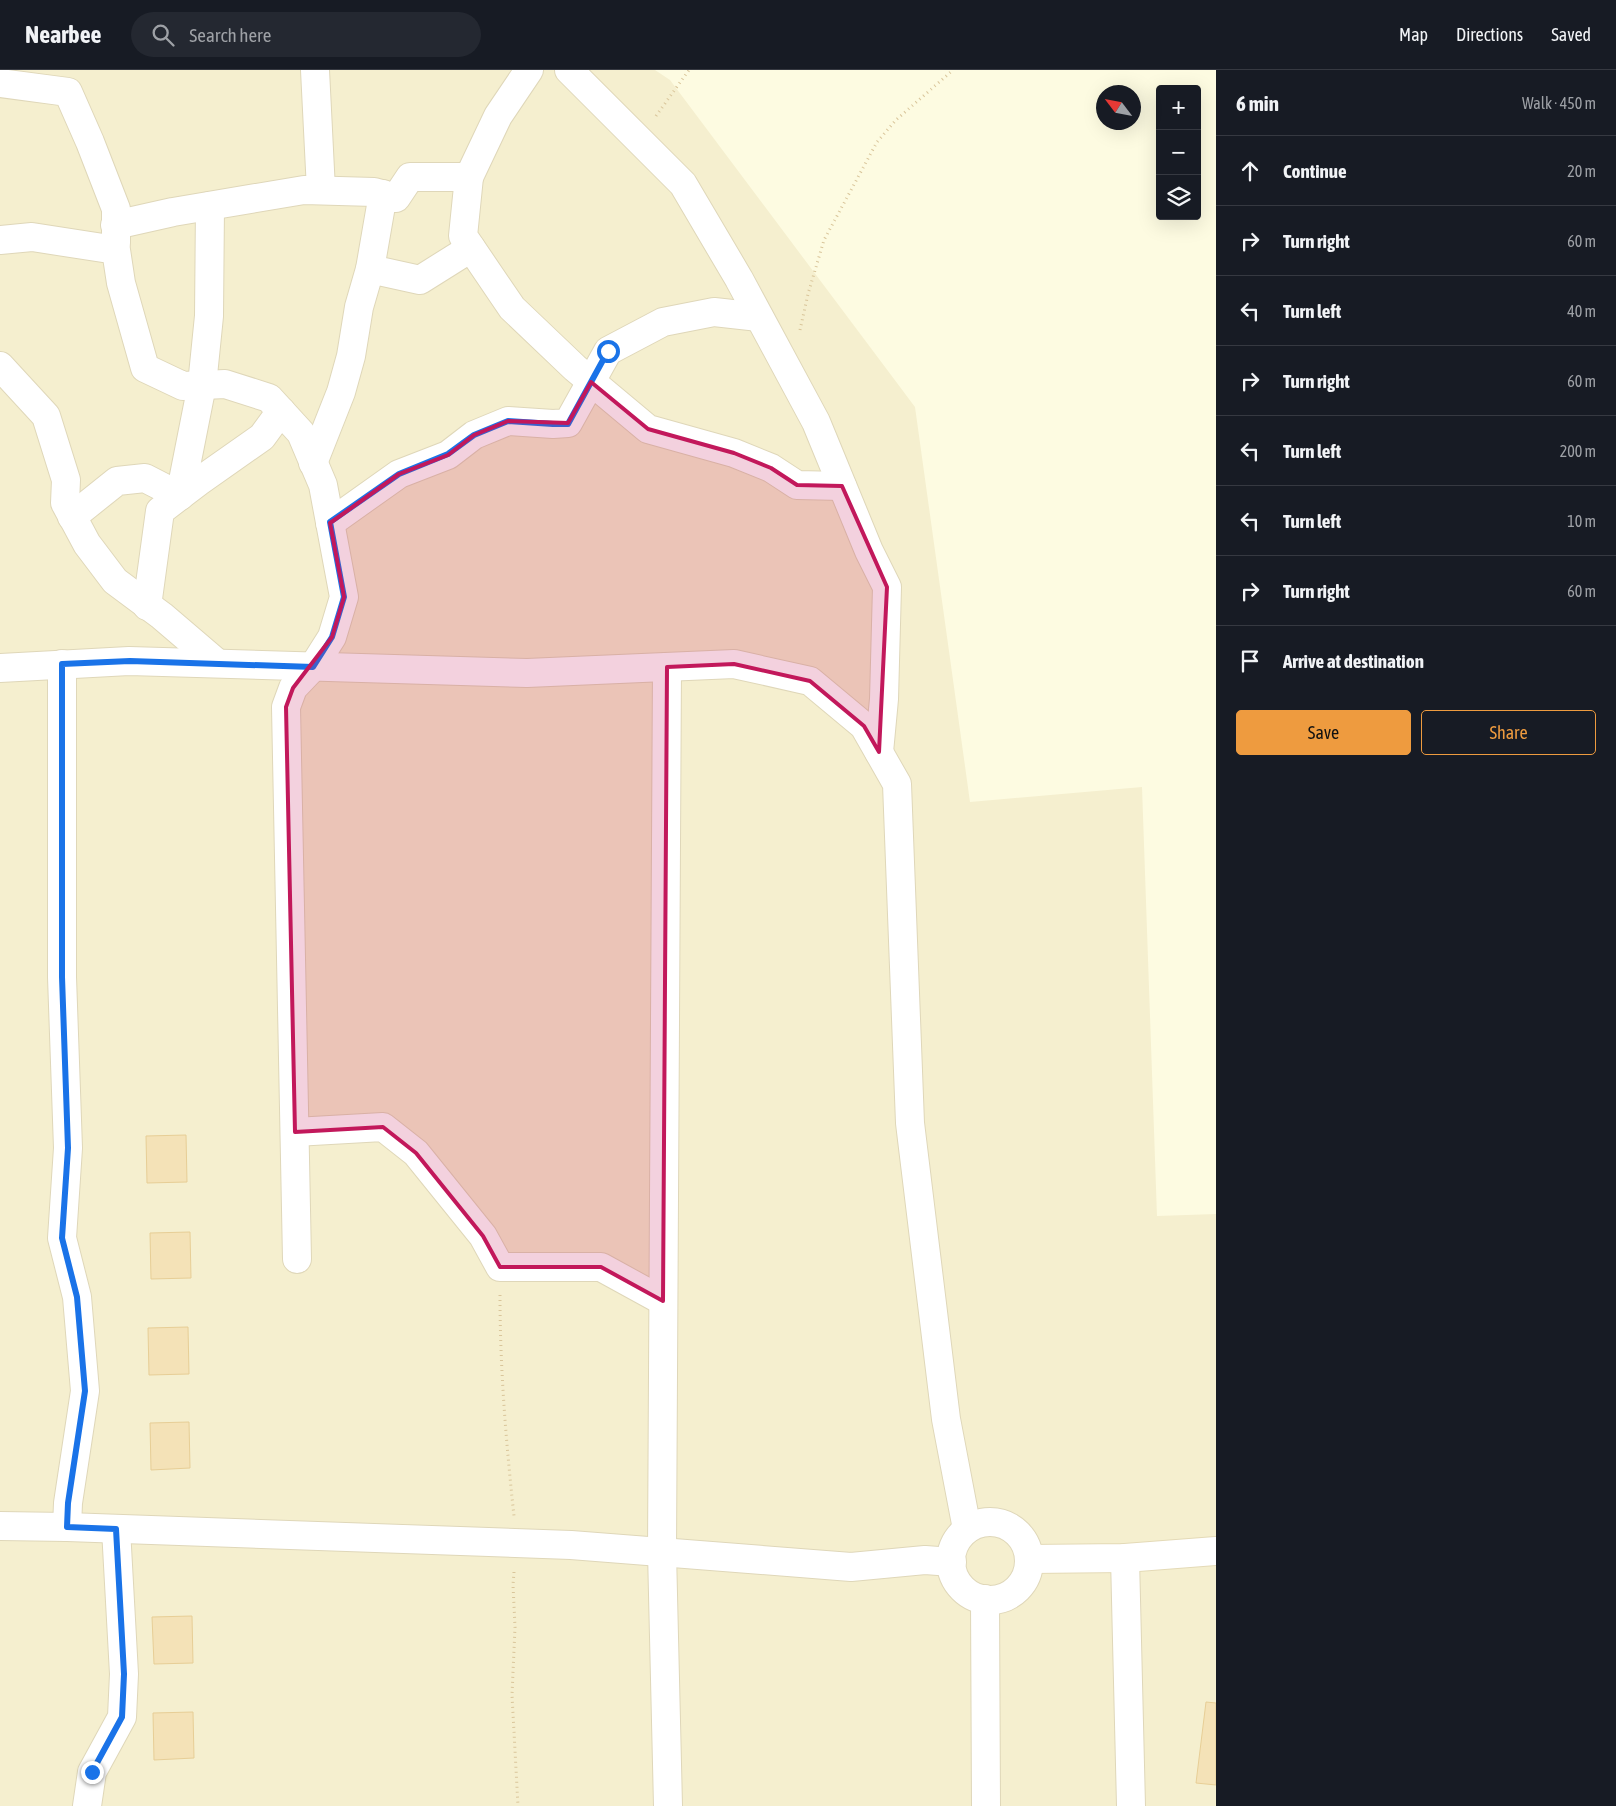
<!DOCTYPE html>
<html lang="en">
<head>
<meta charset="utf-8">
<style>
  :root { --surface:#171b24; --page:#242831; --text:#f1f3f6; --muted:#9ea1a6; --line:#363941; --accent:#ee9b3f }
  body { margin:0; font-family:"Asap Condensed",sans-serif; background:var(--page); color:var(--text) }
  .controls { position:absolute; right:15px; top:15px; display:grid; overflow:hidden; border-radius:5px; box-shadow:0 5px 20px #0002 }
  .controls button { width:45px; height:45px; display:grid; place-items:center; padding:0; border:0; border-bottom:1px solid var(--line); background:var(--surface); color:var(--text); font:25px sans-serif }
  .compass { position:absolute; left:1096px; top:15px; width:45px; height:45px; border-radius:50%; background:var(--surface); box-shadow:0 5px 20px #0002; rotate:302deg }
  .stop { position:absolute; width:15px; height:15px; margin:-11px; border:4px solid #1a73e8; border-radius:50%; background:#fff }
  .stop.end { background:#1a73e8; border-color:#fff; box-shadow:0 1px 5px #0008 }
  .list { margin:0; padding:0; list-style:none }
  h2 { display:flex; justify-content:space-between; align-items:center; height:65px; margin:0; padding:0 20px; font-size:21px }
  h2 small { font-size:16px; font-weight:400; color:var(--muted) }
  .list li { display:grid; grid-template-columns:32px 1fr auto; gap:15px; align-items:center; box-sizing:border-box; height:70px; padding:0 20px; border-top:1px solid var(--line) }
  .list b { display:block; font-size:19px; white-space:nowrap }
  .list em { font-size:16px; font-style:normal; color:var(--muted) }
  .actions { display:flex; gap:10px; padding:15px 20px }
  .actions a { flex:1; padding:11px 0; border:1px solid var(--accent); border-radius:5px; text-align:center; font-size:18px; color:var(--accent) }
  .actions .main { background:var(--accent); color:#111 }
  .icon { flex:none; width:28px; height:28px; fill:none; stroke:currentColor; stroke-width:2; stroke-linecap:round; stroke-linejoin:round }
  .map { position:relative; flex:none; width:1216px; height:1736px; overflow:hidden }
  header { display:flex; align-items:center; gap:30px; box-sizing:border-box; height:70px; padding:0 25px; background:var(--surface); border-bottom:1px solid var(--line) }
  header strong { font-size:24px }
  nav { display:flex; gap:28px; margin-inline-start:auto; font-size:18px }
  .search { width:350px; height:45px; background:var(--page); display:flex; align-items:center; gap:12px; box-sizing:border-box; padding:0 18px; border-radius:28px; color:var(--muted); font-size:19px }
  main { display:flex }
  aside { flex:1; background:var(--surface) }
  .map>svg:first-child { display:block }
</style>
</head>
<body>
<header>
<strong>Nearbee</strong>
<div class="search"><svg class="icon" aria-label="search" viewBox="0 0 24 24"><circle cx="10" cy="10" r="6"/><path d="M15 15l6 6"/></svg>Search here</div>
<nav><a>Map</a><a>Directions</a><a>Saved</a></nav>
</header>
<main>
<div class="map">
<svg width="1216" height="1736" viewBox="0 0 1216 1736">
  <rect width="100%" height="100%" fill="#fdfbe1"/>
  <polygon fill="#f5efcf" points="0,0 655,0 670,10 915,337 970,732 1142,717 1157,1146 1216,1144 1216,1736 0,1736"/>
  <g fill="#f4e2b7" stroke="#e7ce96">
    <polygon points="186,1065 187,1112 147,1113 146,1066"/>
    <polygon points="190,1162 191,1208 151,1209 150,1163"/>
    <polygon points="188,1257 189,1304 149,1305 148,1258"/>
    <polygon points="189,1352 190,1398 151,1400 150,1353"/>
    <polygon points="192,1546 193,1593 154,1594 152,1547"/>
    <polygon points="1206,1632 1216,1633 1216,1715 1196,1713"/>
    <polygon points="193,1642 194,1688 154,1690 153,1643"/>
  </g>
  <g fill="none" stroke-linecap="round" stroke-linejoin="round">
    <g stroke="#dfd7b9" stroke-width="30">
      <g id="street">
        <polyline points="315,0 321,120"/>
        <polyline points="569,0 683,114 739,209 816,352 869,481 887,517 884,629 879,682"/>
        <polyline points="0,13 68,22 90,72 116,139 116,173"/>
        <polyline points="469,107 463,166 512,238 575,298 648,359 734,383 771,398 797,415 842,416"/>
        <polyline points="115,155 173,142 304,120 374,122 396,128 410,107 469,107 498,46 529,0"/>
        <polyline points="0,170 32,167 116,180 121,213 145,298 183,316 225,314 269,328 301,363 323,415 344,527 332,567 313,597 293,618 286,637 297,1189"/>
        <polyline points="370,199 420,210 471,178"/>
        <polyline points="0,296 46,346 66,410 65,433 87,474 115,511 162,546 217,593"/>
        <polyline points="313,393 341,322 351,286 359,237 370,199 383,124"/>
        <polyline points="72,447 117,411 145,408 180,426 202,315 209,246 210,136"/>
        <polyline points="330,453 399,404 448,385 474,365 508,351 553,354 568,353 608,281 663,252 714,242 759,247"/>
        <polyline points="147,536 160,441 198,412 262,367 281,341"/>
        <polyline points="62,594 62,907 68,1078 62,1168 77,1227 85,1321 68,1433 67,1457"/>
        <polyline points="667,597 662,1482 668,1736"/>
        <polyline points="0,598 129,591 527,603 734,594 810,611 864,656 897,714 910,1053 946,1349 967,1459"/>
        <polyline points="295,1062 383,1057 416,1083 483,1166 500,1197 601,1197 663,1231"/>
        <circle cx="990" cy="1491" r="39"/>
        <polyline points="0,1456 67,1457 571,1475 851,1497 925,1490 952,1492"/>
        <polyline points="1125,1488 1131,1736"/>
        <polyline points="985,1529 986,1736"/>
        <polyline points="87,1736 92,1702 122,1647 124,1604 116,1459"/>
      </g>
    </g>
    <g stroke="#e4dab7" stroke-width="30">
      <polyline id="secondary" points="1030,1489 1125,1488 1216,1481"/>
    </g>
    <g stroke="#d9c59a" stroke-width="3" stroke-dasharray="1 4" stroke-linecap="butt">
      <polyline points="656,46 689,0"/>
      <polyline points="800,260 808,224 824,170 877,72 896,50 953,0"/>
      <path d="M500,1225C500,1299 506,1372 514,1446"/>
      <polyline points="514,1502 513,1515 515,1557 512,1625 518,1736"/>
    </g>
    <use href="#street" stroke="#fff" stroke-width="28"/>
    <use href="#secondary" stroke="#fff" stroke-width="28"/>
  </g>
  <g fill="none" stroke-linecap="round" stroke-linejoin="round">
    <polyline stroke="#1a73e8" stroke-width="6" points="92,1702 122,1647 124,1604 116,1459 67,1457 68,1433 85,1321 77,1227 62,1168 68,1078 62,907 62,594 130,591 313,597 332,567 344,527 330,452 399,404 448,384 474,365 508,351 553,354 568,354 608,281"/>
  </g>
  <path fill="#c2185b" fill-opacity="0.2" stroke="#c2185b" stroke-width="4" stroke-linejoin="round" d="M591,312L648,359L734,383L771,398L797,415L842,416L887,517L879,682L864,656L810,611L734,594L667,597L663,1231L601,1197H500L483,1166L416,1083L383,1057L295,1062L286,637L293,618L332,567L344,527L330,453L399,404L448,385L474,365L508,351L568,353Z"/>
</svg>
<div class="controls">
<button>+</button>
<button>−</button>
<button><svg class="icon" aria-label="layers" viewBox="0 0 24 24"><path d="M12 4l9 5-9 5-9-5zM3 14l9 5 9-5"/></svg></button>
</div>
<svg class="compass" viewBox="-18 -18 36 36"><path d="M0-13l5 13h-10z" fill="#e53935"/><path d="M0 13l5-13h-10z" fill="#9ea1a6"/></svg>
<div class="stop" style="left:608px;top:281px"></div>
<div class="stop end" style="left:92px;top:1702px"></div>
</div>
<aside>
<h2>6 min<small>Walk · 450 m</small></h2>
<ul class="list">
<li><svg class="icon" aria-label="ahead" viewBox="0 0 24 24"><path d="M12 20V5M6 11l6-6 6 6"/></svg><div><b>Continue</b></div><em>20 m</em></li>
<li><svg class="icon" aria-label="right" viewBox="0 0 24 24"><path d="M7 20v-9h11M14 6l5 5-5 5"/></svg><div><b>Turn right</b></div><em>60 m</em></li>
<li><svg class="icon" aria-label="left" viewBox="0 0 24 24"><path d="M17 20v-9H6M10 6l-5 5 5 5"/></svg><div><b>Turn left</b></div><em>40 m</em></li>
<li><svg class="icon" aria-label="right" viewBox="0 0 24 24"><path d="M7 20v-9h11M14 6l5 5-5 5"/></svg><div><b>Turn right</b></div><em>60 m</em></li>
<li><svg class="icon" aria-label="left" viewBox="0 0 24 24"><path d="M17 20v-9H6M10 6l-5 5 5 5"/></svg><div><b>Turn left</b></div><em>200 m</em></li>
<li><svg class="icon" aria-label="left" viewBox="0 0 24 24"><path d="M17 20v-9H6M10 6l-5 5 5 5"/></svg><div><b>Turn left</b></div><em>10 m</em></li>
<li><svg class="icon" aria-label="right" viewBox="0 0 24 24"><path d="M7 20v-9h11M14 6l5 5-5 5"/></svg><div><b>Turn right</b></div><em>60 m</em></li>
<li><svg class="icon" aria-label="arrive" viewBox="0 0 24 24"><path d="M6 21V4h12l-3 4 3 4H6"/></svg><div><b>Arrive at destination</b></div></li>
</ul>
<div class="actions"><a class="main">Save</a><a>Share</a></div>
</aside>
</main>
</body>
</html>
